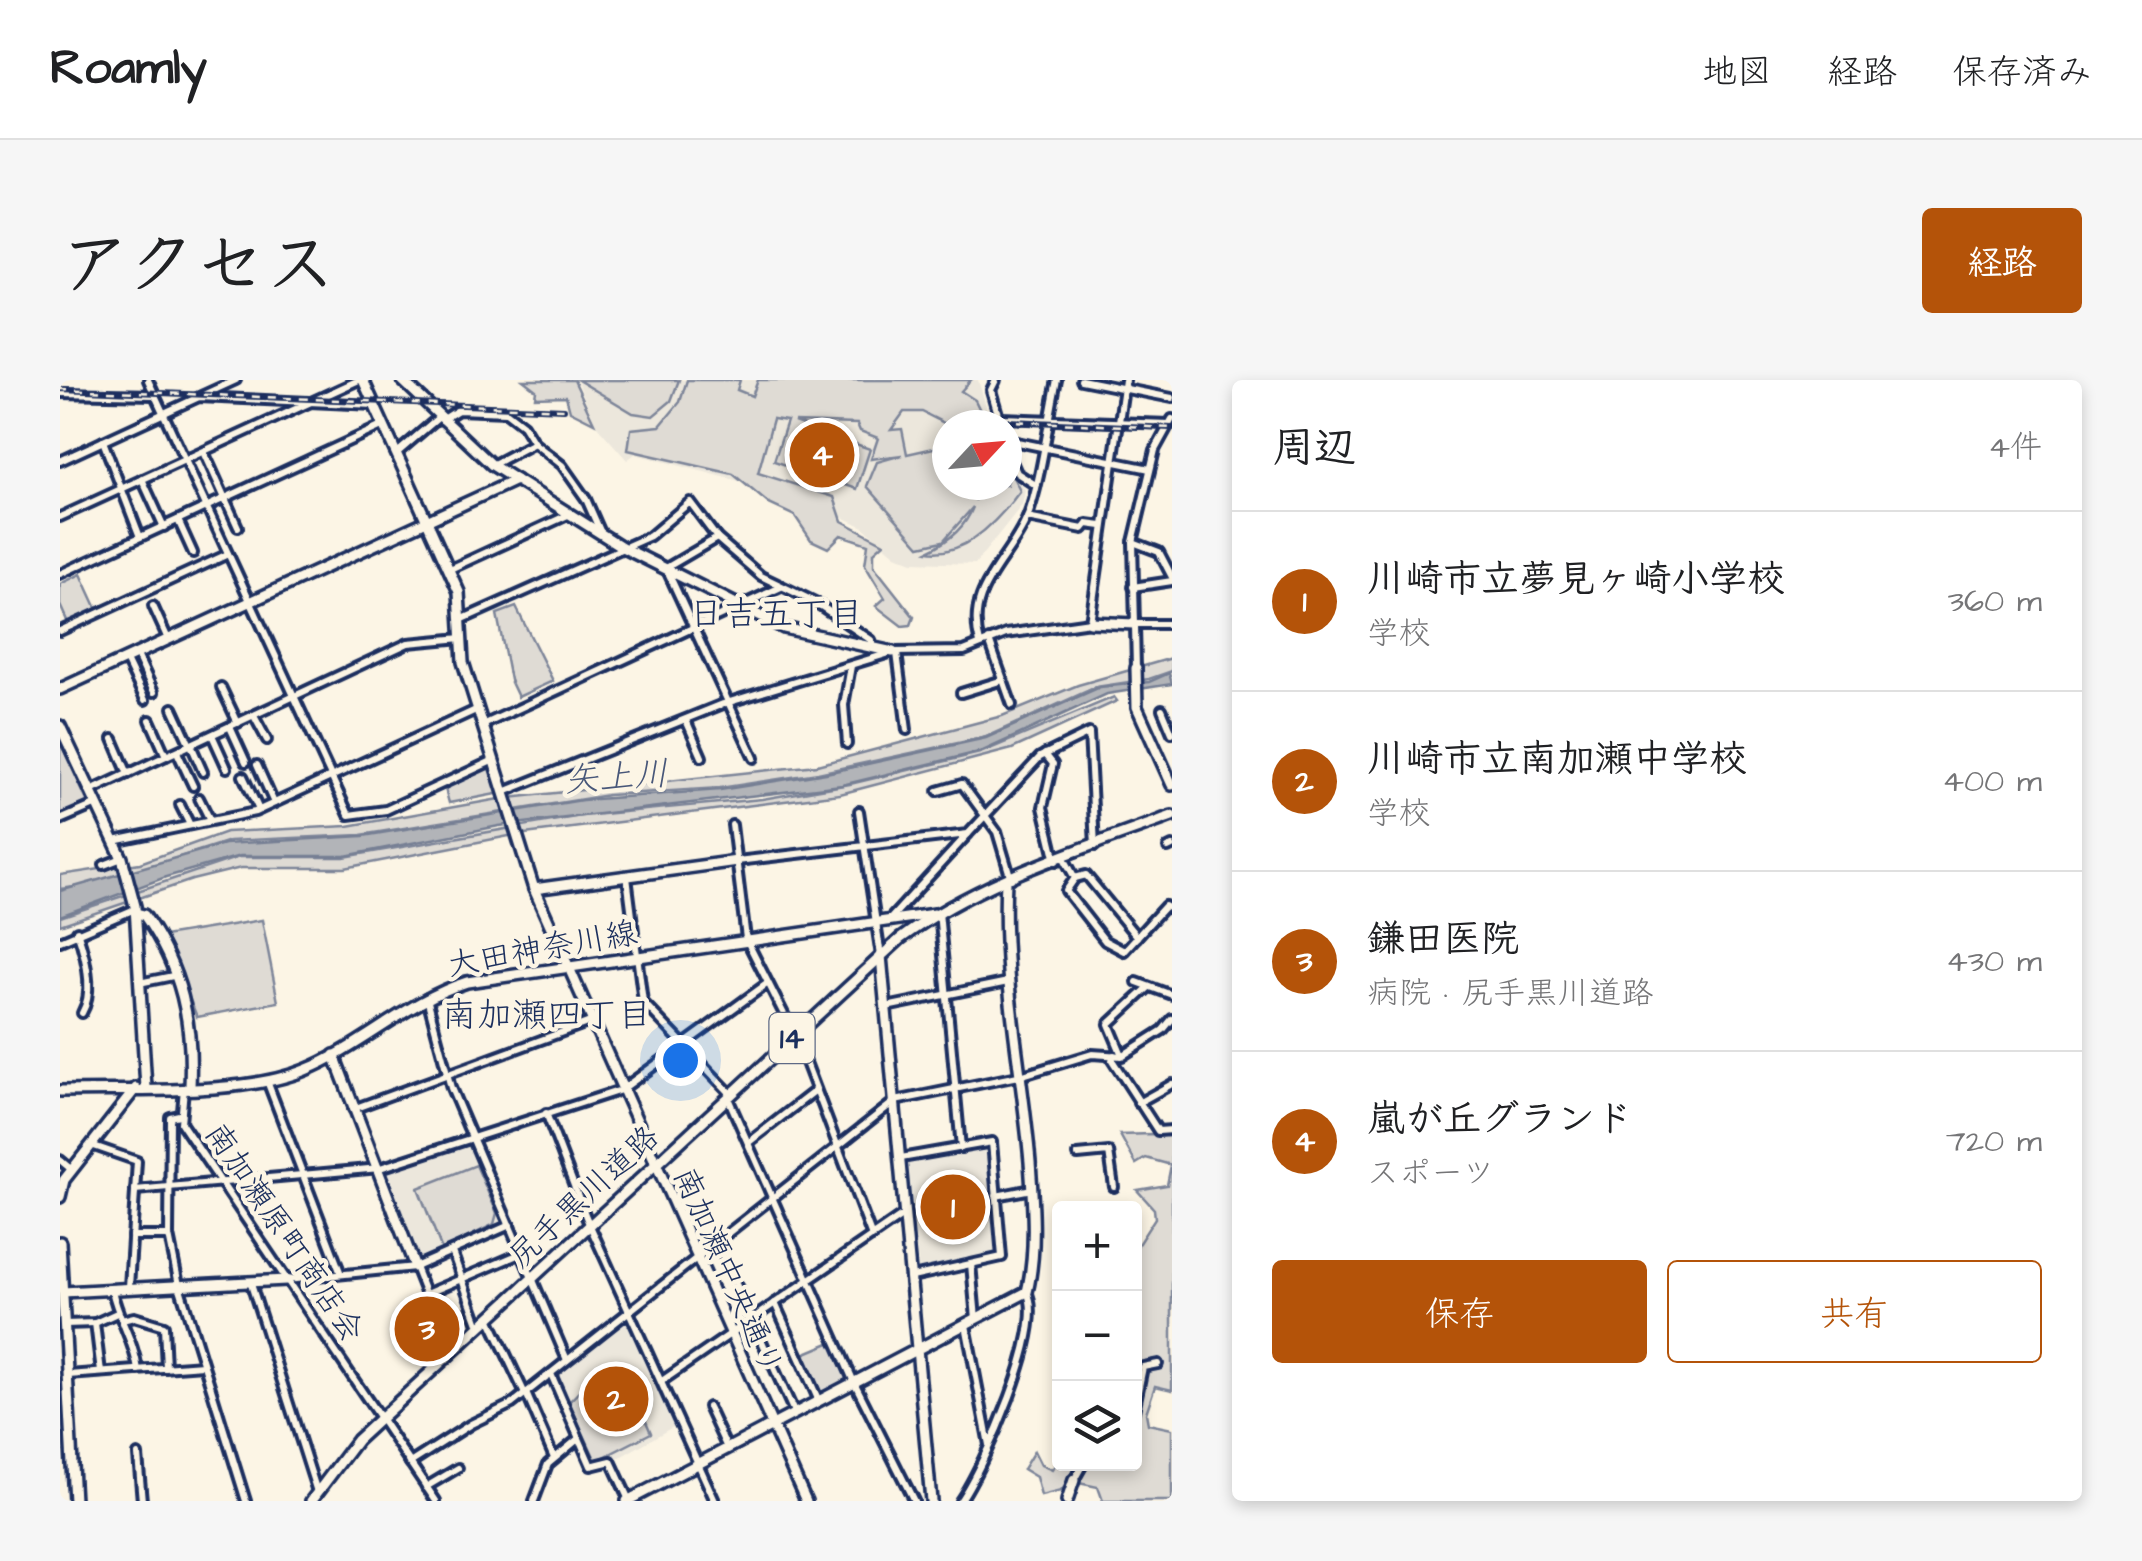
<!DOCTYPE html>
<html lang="ja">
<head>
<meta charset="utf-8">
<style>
  :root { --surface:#fff; --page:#f6f6f6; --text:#202124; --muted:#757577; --line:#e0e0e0; --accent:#b45309 }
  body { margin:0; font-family:"Architects Daughter","Klee One",sans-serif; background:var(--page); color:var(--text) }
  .controls { position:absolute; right:30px; bottom:30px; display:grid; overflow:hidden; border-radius:10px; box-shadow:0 5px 15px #0003 }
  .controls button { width:90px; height:90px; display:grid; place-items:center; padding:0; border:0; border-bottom:2px solid var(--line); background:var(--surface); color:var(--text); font:50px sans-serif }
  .compass { position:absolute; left:872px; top:30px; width:90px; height:90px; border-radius:50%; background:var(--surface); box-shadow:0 5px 15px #0003; rotate:64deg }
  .you { position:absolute; left:620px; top:680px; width:35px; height:35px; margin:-25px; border:8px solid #fff; border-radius:50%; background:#1a73e8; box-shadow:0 0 0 15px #1a73e833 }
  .badge { display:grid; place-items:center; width:65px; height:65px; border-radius:50%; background:var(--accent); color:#fff; font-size:32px; font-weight:700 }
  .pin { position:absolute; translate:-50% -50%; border:5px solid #fff; box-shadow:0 2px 10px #0006 }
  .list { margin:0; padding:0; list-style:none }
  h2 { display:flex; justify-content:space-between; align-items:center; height:130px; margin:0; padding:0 40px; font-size:42px }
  h2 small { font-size:32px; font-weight:400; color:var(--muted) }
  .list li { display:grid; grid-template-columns:65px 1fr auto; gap:30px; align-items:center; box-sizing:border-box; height:180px; padding:0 40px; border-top:2px solid var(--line) }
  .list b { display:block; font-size:38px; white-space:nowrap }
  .list p { margin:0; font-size:32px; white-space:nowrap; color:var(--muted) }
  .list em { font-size:32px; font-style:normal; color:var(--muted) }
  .actions { display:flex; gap:20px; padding:30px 40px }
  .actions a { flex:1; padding:22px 0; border:2px solid var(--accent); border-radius:10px; text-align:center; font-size:35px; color:var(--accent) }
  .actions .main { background:var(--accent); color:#fff }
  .icon { flex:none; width:55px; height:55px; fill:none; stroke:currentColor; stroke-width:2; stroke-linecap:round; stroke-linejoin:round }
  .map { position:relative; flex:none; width:1112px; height:1121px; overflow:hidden; border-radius:10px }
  header { display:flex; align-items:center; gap:60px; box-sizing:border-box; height:140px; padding:0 50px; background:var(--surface); border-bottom:2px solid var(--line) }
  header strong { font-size:48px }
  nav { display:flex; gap:55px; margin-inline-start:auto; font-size:35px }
  .intro { display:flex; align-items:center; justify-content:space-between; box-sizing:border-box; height:240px; padding:0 60px }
  h1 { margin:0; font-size:70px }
  .button { padding:25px 45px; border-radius:10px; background:var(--accent); color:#fff; font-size:35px; font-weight:700 }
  main { display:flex; gap:60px; padding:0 60px }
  aside { flex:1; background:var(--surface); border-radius:10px; box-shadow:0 5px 15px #0003 }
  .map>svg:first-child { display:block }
</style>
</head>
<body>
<header>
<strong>Roamly</strong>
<nav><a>地図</a><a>経路</a><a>保存済み</a></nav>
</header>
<div class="intro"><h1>アクセス</h1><a class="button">経路</a></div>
<main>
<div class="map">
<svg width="1112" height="1121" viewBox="0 0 1112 1121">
  <rect width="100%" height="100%" fill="#fcf5e5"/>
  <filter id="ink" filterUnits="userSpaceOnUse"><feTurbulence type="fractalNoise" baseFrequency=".01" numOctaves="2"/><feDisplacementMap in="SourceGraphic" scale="20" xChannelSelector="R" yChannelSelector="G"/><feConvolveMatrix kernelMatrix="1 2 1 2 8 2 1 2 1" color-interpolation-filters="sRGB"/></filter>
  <g filter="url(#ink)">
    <g fill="#ece7dc">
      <polygon points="517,0 918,0 932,45 887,45 887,105 947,105 947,88 965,110 962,125 915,184 853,182 836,175 802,146 737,116 575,74 567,80 536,45"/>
      <polygon points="411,761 445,843 357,880 323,791"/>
      <polygon points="927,765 938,871 859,891 847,783"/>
      <polygon points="569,936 618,1044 555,1080 552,1075 536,1081 495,994"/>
    </g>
    <g fill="#dfdbd4" stroke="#7d8599" stroke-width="2.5">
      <polygon points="463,0 514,0 534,43 510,31 506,16 475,17 476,10"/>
      <polygon points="518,0 619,0 611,21 593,36 573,33"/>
      <path d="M627,0H680L677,10L692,16L698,0H911L901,11L915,20L927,45H888L862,32H844L831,50L842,49L847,74L887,65V105H918L915,121L920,105H947V85L960,111C940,138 905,177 868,171C889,161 905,148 913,127L883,161L860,166L807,106L817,82L842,75L811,79L818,58L800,51L797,44L734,42L810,69L797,109L714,81L727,41L713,39L698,93L774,117L782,141L824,163L814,172V186L854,237L851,245L842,246L816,226L825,218L805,185L808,164L781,155L768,168L751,160L735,136L709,124L673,94L568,70L571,49L600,46L620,22Z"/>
      <polygon points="21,194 38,231 9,245 0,225 0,204"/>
      <polygon points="456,227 493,301 458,317 450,300 437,234"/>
      <polygon points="1112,278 1112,291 1089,299 1036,307 926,357 758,393 660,408 548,415 301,455 169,461 36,504 0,509 0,495 80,483 166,452 288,446 439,419 757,385 942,336 1018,305"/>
      <polygon points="1054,317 1057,321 952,369 780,414 449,456 285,488 181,488 132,500 0,545 0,537 179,477 284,477 521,436 702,419 790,404 920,373"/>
      <polygon points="0,362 28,423 0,435"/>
      <polygon points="431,383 441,413 389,423 384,405"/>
      <polygon points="202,540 218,622 137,637 104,556"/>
      <polygon points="1092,754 1112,755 1112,1010 1095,1006 1086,1033 1088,1044 1112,1049 1112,1121 1043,1121 1038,1107 1009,1101 1001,1111 981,1116 976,1097 963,1089 974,1071 981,1085 992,1090 999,1078 999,1084 1074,1084 1075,869 1095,838 1094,829 1077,810 1107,805 1111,785 1086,778 1076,784 1060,755"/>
      <polygon points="416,785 437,833 434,844 382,870 358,808"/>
      <polygon points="772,962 788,999 760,1013 741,975"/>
      <polygon points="560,981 591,1053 536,1081 509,1022 540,990"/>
    </g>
    <polygon fill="#b2b4b8" stroke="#767f94" stroke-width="2.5" points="1109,293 1112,304 1047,314 923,371 782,405 439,446 285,476 180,476 106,497 0,536 0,511 164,464 303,456 522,420 660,410 766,393 926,358 1040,307 1089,302"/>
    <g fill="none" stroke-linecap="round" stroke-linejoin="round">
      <g stroke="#1b2f5e" stroke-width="14">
        <g id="street">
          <polyline points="88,0 289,435 326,430 434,380"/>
          <polyline points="936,0 931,10 941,45"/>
          <polyline points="1021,0 1112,18"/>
          <polyline points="0,13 95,15"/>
          <polyline points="141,16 176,0"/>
          <polyline points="941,38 1109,44"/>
          <polyline points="382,40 398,30 446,32 463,45 474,63 502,85 526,119 541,153"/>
          <polyline points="947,60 1090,89"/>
          <polyline points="43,61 80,157"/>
          <polyline points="947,70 957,93 974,104"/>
          <polyline points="144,72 178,147"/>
          <polyline points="337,73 379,37"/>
          <polyline points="0,81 139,17 315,25"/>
          <polyline points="432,85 474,63"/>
          <polyline points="82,99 104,147"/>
          <polyline points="0,137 299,0"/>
          <polyline points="967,138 1023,149 1027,144 1042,146"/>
          <polyline points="118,140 133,173"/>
          <polyline points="657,158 606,188 694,378"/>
          <polyline points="1073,162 1099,172 1112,197"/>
          <polyline points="390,189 510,134"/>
          <polyline points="0,194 324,45"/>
          <polyline points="1073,207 1112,201"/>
          <polyline points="93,226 108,259"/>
          <polyline points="403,239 590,156 630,122 657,158 701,196 755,222 811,260 814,267"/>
          <polyline points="1074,244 1112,244"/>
          <polyline points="0,251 168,174"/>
          <polyline points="929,260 952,325"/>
          <path d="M920,263C904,209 948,183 967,138C980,107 989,36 997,0"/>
          <polyline points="837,273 847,350"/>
          <polyline points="77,275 94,312"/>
          <polyline points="66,280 85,320"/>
          <polyline points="1076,288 1073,162 1095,70 1112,39"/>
          <polyline points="161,307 178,343"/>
          <polyline points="901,313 943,300"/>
          <polyline points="113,328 130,365"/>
          <polyline points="1102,329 1112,353"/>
          <polyline points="194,336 207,360"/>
          <polyline points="90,340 106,376"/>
          <polyline points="626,340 642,377"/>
          <polyline points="423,345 721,207"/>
          <polyline points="170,347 186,382"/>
          <polyline points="152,355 167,388"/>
          <polyline points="53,359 68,394"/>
          <polyline points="787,364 784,325 791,286"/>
          <polyline points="131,365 143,392"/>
          <polyline points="117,372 133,406"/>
          <polyline points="985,374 993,384 983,427 996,481"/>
          <polyline points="197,385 214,423"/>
          <polyline points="183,396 199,430"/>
          <polyline points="31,411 348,263 402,258"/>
          <polyline points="878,411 902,404 937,452 951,499"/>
          <polyline points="444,412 663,324 833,272 904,271 946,254 1030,242 1065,0"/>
          <polyline points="139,418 150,440"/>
          <polyline points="120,425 130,445"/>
          <polyline points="799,431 821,576"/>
          <polyline points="0,440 37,424"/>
          <polyline points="672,445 686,559 739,664 812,857"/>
          <polyline points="54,461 195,432 418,329"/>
          <polyline points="1108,468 1112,466"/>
          <polyline points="1004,478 1015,498 1006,511 1045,561 1064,571 1105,526 1112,530"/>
          <polyline points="677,481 908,454 980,377 1029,353 1035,466"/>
          <polyline points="44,485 62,478"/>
          <polyline points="567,497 583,622 671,714"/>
          <polyline points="1015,498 1026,495 1077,557"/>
          <polyline points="879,532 901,768"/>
          <polyline points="832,537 908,454"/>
          <path d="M17,551C25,574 35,611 22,633"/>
          <polyline points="0,561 75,529"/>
          <polyline points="1077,602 1112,615"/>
          <polyline points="79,603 113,596"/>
          <polyline points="367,618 391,708 507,980"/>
          <polyline points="826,627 948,602"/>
          <polyline points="1054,675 1052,680 1098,751 1112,750"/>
          <polyline points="1062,675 1049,644 1089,607"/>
          <polyline points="207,701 281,894"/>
          <polyline points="124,708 121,743 376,1121"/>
          <polyline points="668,718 793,1000 854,1121"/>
          <polyline points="1078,723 1112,704"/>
          <polyline points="293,729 530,642"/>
          <polyline points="486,733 526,837 655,1121"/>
          <polyline points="119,735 110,737 109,856 119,905 186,1121"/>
          <polyline points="688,763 756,710"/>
          <polyline points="31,765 77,781 69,907"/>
          <polyline points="1018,775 1049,772 1054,807"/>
          <polyline points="841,778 932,762 942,877 852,897"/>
          <polyline points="0,780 12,790"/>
          <polyline points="75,810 320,788 527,721 561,710 708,603"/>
          <polyline points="936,816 972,809"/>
          <polyline points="72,856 109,856"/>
          <polyline points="657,862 734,1032"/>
          <polyline points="392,872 419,946"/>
          <polyline points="911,884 916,939"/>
          <polyline points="355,887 389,973"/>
          <polyline points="226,900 355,887 450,845"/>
          <polyline points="190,901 257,1112"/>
          <path d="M52,910C58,939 74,960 78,990"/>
          <polyline points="366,914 462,873"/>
          <polyline points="715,923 758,1019"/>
          <polyline points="429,938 465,1014"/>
          <polyline points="62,940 74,937 104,946 106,988"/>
          <polyline points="35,943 41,992"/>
          <polyline points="5,944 35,943 57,933"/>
          <polyline points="906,945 929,1065"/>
          <polyline points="491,994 531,1086 551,1081 569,1120"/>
          <polyline points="8,995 143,985"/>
          <polyline points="602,1001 846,833"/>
          <polyline points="466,1013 494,1078"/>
          <polyline points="648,1027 667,1068"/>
          <polyline points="1074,1031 1083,987 1098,984"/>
          <polyline points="78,1075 82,1121"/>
          <polyline points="350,1083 411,1044 452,1024 835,721 963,695 1032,674 1062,676 1103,650 1112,639"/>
          <polyline points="1014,1100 1023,1084"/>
          <polyline points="366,1107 398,1088"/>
          <polyline points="474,1121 488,1084 518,1059"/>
          <path d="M900,1121C923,1088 987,947 967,912"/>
        </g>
      </g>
      <g stroke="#1b2f5e" stroke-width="16">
        <g id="secondary">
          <polyline points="303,0 399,212 403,282 474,509 746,1121"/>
          <polyline points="342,0 432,85 562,167 724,248 833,272"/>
          <polyline points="1030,242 1074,244"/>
          <polyline points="1076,288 1077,327 1112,405"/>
          <polyline points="0,309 456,100"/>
          <polyline points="0,346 62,478 75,526 86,708"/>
          <polyline points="474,509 677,481"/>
          <path d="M76,533L84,535C122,589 133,642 130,706"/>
          <polyline points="821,576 871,1121"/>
          <polyline points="274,675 355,887"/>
          <path d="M0,711C70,709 182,716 245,690C302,667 347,621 407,602L874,534"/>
          <polyline points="0,817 4,800 76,708"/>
          <polyline points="0,862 14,1121"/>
          <polyline points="3,912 226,900"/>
          <path d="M567,1121L967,912C977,871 973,824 970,782C962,688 941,596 946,501"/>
          <polyline points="1007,1121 1014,1100"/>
        </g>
      </g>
      <g stroke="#1b2f5e" stroke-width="16">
        <path id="primary" d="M251,1121L297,1060L840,559C919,500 1020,470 1112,436"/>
      </g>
      <use href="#street" stroke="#fcf5e5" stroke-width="6"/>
      <use href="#secondary" stroke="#fcf5e5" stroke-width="9"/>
      <use href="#primary" stroke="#fcf5e5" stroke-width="9"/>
      <g stroke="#1b2f5e" stroke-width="6">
        <g id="rail">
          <polyline points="0,9 504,29"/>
          <polyline points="925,40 1112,48"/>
        </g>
      </g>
      <use href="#rail" stroke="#fcf5e5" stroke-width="2.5" stroke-dasharray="8" stroke-linecap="butt"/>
    </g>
  </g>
  <g text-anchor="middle" stroke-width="9" stroke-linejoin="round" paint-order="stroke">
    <rect fill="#fcf5e5" stroke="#5e6a86" stroke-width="2.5" x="709.5" y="633" width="45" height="50" rx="8"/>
    <g font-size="30" font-weight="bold" fill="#1b2f5e">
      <text x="732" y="668">14</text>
    </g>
    <g font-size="32" fill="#1b2f5e" stroke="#fcf5e5">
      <text transform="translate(482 568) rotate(-10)" y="11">大田神奈川線</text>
      <text transform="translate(523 816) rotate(-43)" y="11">尻手黒川道路</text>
      <text transform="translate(225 852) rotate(56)" y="11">南加瀬原町商店会</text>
      <text transform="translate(669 891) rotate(66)" y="11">南加瀬中央通り</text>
    </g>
    <g font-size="35" fill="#1b2f5e" stroke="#fcf5e5">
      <text x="716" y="245">日吉五丁目</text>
      <text x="487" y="646">南加瀬四丁目</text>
    </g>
    <g font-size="35" font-style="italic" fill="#485779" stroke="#fcf5e5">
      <text transform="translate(556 396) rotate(-4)" y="12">矢上川</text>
    </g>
  </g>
</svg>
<div class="controls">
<button>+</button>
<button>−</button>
<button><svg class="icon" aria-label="layers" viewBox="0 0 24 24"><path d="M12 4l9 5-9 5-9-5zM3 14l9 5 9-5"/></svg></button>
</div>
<svg class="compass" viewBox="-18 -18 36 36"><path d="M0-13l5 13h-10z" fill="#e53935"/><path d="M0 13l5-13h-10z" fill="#757577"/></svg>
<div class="you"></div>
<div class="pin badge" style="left:893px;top:827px">1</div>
<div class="pin badge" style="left:556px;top:1019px">2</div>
<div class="pin badge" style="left:367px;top:949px">3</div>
<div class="pin badge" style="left:762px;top:75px">4</div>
</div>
<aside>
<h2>周辺<small>4件</small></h2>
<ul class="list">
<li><span class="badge">1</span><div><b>川崎市立夢見ヶ崎小学校</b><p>学校</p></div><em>360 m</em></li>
<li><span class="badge">2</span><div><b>川崎市立南加瀬中学校</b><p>学校</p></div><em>400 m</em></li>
<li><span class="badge">3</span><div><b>鎌田医院</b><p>病院 · 尻手黒川道路</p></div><em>430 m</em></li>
<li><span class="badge">4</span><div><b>嵐が丘グランド</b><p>スポーツ</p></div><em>720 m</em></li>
</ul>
<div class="actions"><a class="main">保存</a><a>共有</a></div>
</aside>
</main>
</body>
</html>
